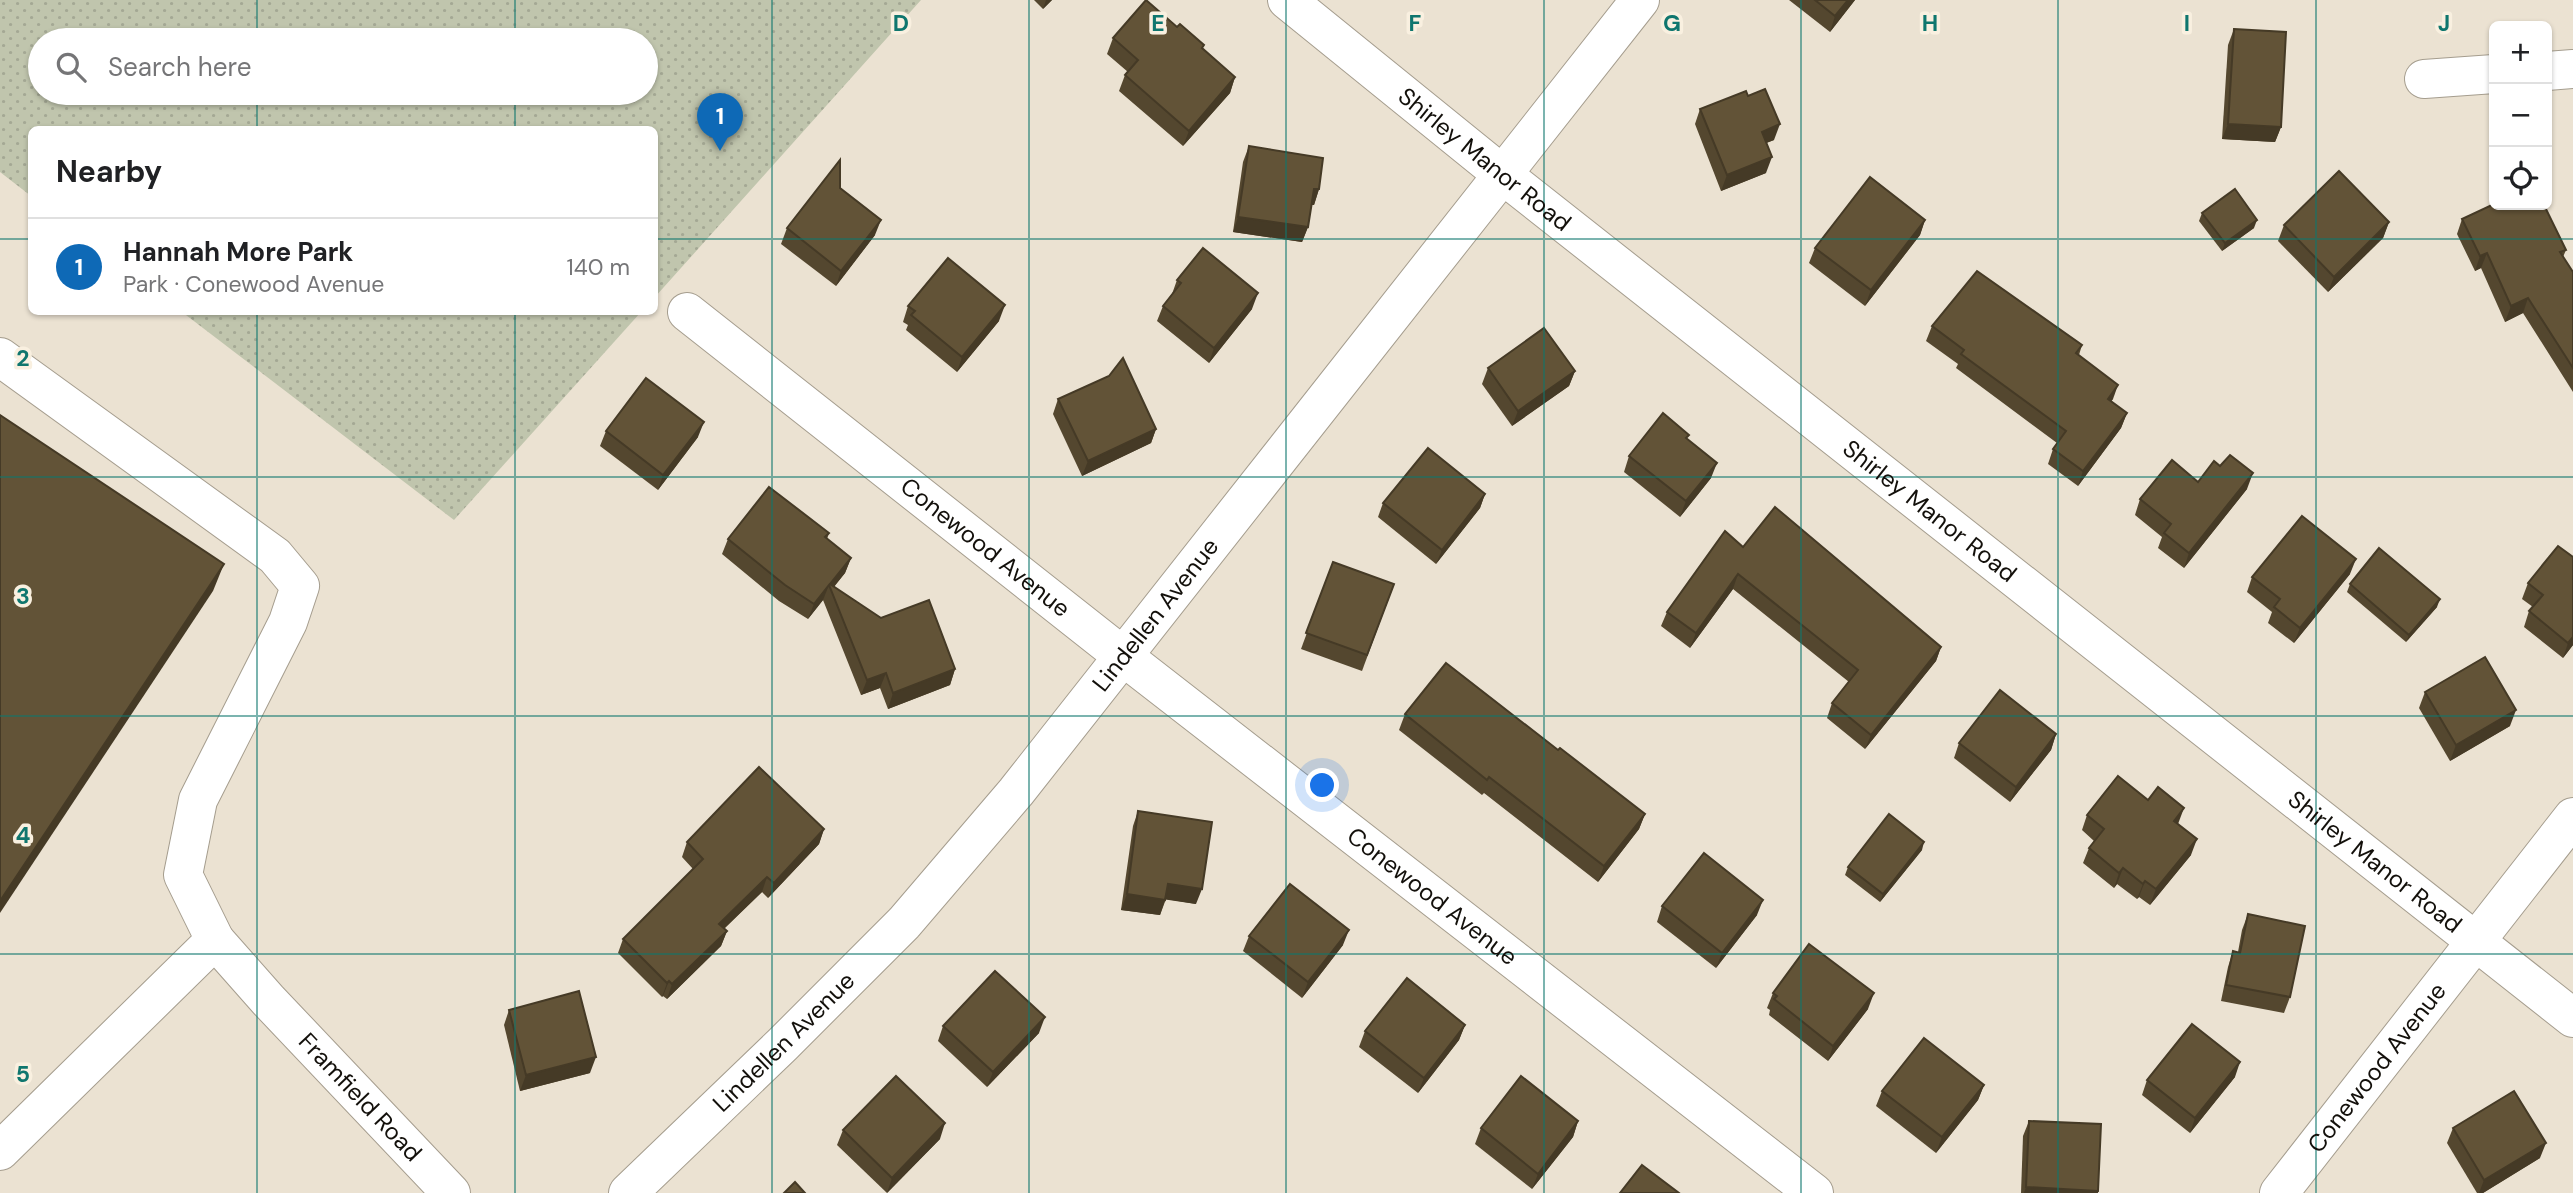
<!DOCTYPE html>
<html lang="en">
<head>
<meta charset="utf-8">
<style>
  :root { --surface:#fff; --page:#f2f2f2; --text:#202124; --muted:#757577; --line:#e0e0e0; --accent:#0e69b6 }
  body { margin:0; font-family:"DM Sans",sans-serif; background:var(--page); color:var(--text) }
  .controls { position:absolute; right:21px; top:21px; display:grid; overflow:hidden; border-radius:10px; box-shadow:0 2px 5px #0004 }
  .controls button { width:63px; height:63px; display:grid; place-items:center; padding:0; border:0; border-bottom:2px solid var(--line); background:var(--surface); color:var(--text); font:35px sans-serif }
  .you { position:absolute; left:1323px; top:786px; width:24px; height:24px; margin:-18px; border:5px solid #fff; border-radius:50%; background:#1a73e8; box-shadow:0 0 0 10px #1a73e833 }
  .badge { display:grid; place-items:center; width:46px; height:46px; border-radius:50%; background:var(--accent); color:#fff; font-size:23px; font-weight:700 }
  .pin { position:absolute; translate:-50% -58px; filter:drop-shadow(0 2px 4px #0008) }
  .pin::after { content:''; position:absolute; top:37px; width:24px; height:21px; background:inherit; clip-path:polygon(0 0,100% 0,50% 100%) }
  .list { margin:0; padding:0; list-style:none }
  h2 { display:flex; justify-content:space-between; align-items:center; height:91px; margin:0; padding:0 28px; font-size:30px }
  h2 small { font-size:23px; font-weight:400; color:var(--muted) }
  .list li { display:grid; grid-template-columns:46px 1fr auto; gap:21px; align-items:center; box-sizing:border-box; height:98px; padding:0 28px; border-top:2px solid var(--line) }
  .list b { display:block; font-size:26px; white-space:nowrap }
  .list p { margin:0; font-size:23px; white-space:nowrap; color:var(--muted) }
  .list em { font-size:23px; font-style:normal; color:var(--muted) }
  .icon { flex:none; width:38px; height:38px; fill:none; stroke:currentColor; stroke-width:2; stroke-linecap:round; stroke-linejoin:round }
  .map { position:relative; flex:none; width:2573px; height:1193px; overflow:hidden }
  .search { position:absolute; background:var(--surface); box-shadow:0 2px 5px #0004; left:28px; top:28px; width:630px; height:77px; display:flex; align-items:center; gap:18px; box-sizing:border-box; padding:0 24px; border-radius:38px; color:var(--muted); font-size:26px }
  .panel { position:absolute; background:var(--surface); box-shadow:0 2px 5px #0004; left:28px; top:126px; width:630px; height:189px; border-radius:10px }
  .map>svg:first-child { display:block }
</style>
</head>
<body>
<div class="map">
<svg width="2573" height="1193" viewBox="0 0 2573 1193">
  <defs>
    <pattern id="grass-dots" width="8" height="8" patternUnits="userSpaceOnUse" patternTransform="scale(1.75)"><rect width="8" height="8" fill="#c0c5ad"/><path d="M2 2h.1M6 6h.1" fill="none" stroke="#a4a894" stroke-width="1.8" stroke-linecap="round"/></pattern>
  </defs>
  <rect width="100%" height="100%" fill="#ebe2d2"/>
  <g fill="url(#grass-dots)" fill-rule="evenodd">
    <path d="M0,0H921L655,297L654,130H32L31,196L0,172ZM646,40V93H40V40Z"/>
    <polygon points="182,312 641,312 454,520"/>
  </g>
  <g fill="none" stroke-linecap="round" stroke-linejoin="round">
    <g stroke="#a59d8e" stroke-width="40">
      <g id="minor">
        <path id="s1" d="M1287,0L1503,175L2573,1018"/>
        <polyline points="2547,71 2573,69"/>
        <polyline points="2424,79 2494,74"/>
        <path id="s2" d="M687,312L1124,657L1814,1193"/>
        <polyline points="0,357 275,556 300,586 288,622 198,800 183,875 215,940 0,1151"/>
        <path id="s3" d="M215,940L268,1000L451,1193"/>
        <path id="s4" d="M628,1193L782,1045L904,923L1016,792L1640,0"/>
        <path id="s5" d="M2279,1193L2573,817"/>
      </g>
    </g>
    <use href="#minor" stroke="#fff" stroke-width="38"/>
  </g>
  <g fill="#54472f">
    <polygon points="1034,0 1052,0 1043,9"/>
    <polygon points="1789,0 1855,0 1830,32"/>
    <polygon points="1177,27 1235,77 1230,93 1183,146 1119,91 1125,75 1128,72 1107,54 1113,38"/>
    <polygon points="2234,29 2281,127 2275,142 2222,139 2228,45"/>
    <polygon points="1748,96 1774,140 1766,143 1766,173 1721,191 1695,124 1700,109"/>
    <polygon points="1249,146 1319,189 1314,205 1311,205 1308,227 1302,242 1233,232 1243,162"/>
    <polygon points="840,188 875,235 836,286 781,244 787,228"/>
    <polygon points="2202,213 2254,228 2222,251 2199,221"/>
    <polygon points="2462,219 2566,250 2563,257 2573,272 2573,392 2523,313 2505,322 2481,268 2475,271 2457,234"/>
    <polygon points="1925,220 1920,235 1865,306 1809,263 1815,248"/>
    <polygon points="2389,222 2383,238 2328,292 2278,241 2284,225"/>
    <polygon points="1177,280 1252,309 1209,363 1157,321 1163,306 1172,294"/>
    <polygon points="908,306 999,321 957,372 906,330 908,325 903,322"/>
    <polygon points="1932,326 2082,345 2079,355 2113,399 2111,401 2127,413 2121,428 2078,486 2048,464 2053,449 2057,443 1956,368 1958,364 1926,341"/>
    <polygon points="1488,368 1575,371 1569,386 1512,426 1482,384"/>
    <polygon points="1058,399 1156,429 1151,443 1082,476 1053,414"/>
    <polygon points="606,431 698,437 658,490 600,446"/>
    <polygon points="1629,456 1711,478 1680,517 1624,472"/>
    <polygon points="2198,482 2247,489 2184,568 2158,548 2162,537 2135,515 2140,499"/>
    <polygon points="1485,494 1480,508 1436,564 1378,517 1383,503"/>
    <polygon points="829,533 827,539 851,558 845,573 834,587 955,669 950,685 888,709 880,688 861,695 823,600 808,619 779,601 722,554 728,539"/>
    <polygon points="1743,547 1941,647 1936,661 1865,749 1827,718 1832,703 1849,682 1733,589 1690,648 1661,626 1667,612"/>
    <polygon points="2573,557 2573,645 2563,658 2524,627 2529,611 2533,607 2522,599 2528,583"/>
    <polygon points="1333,562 1394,584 1362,671 1301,649"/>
    <polygon points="2350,574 2294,643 2268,623 2272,612 2247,592 2252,577"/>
    <polygon points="2350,584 2437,607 2406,642 2347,592"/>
    <polygon points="2425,692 2510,726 2450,761 2419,708"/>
    <polygon points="1405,714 1558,750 1645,814 1639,829 1598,882 1484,793 1482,795 1399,730"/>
    <polygon points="2056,734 2051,750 2010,802 1954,758 1959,743"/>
    <polygon points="1138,811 1196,904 1166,899 1160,915 1121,910 1133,826"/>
    <polygon points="2087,815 2178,824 2191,855 2150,905 2139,897 2137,899 2117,884 2114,888 2083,863 2089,848 2094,841 2082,830"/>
    <polygon points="824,829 819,844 768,898 762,892 724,929 727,931 721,946 667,999 663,996 662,997 618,953 623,939 693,869 682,857 687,842"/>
    <polygon points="1922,850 1880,902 1845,875 1848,867"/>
    <polygon points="1662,906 1757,915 1716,968 1657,922"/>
    <polygon points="2248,914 2290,997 2284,1013 2221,1001 2228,967 2233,951 2238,952 2242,930"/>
    <polygon points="1249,936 1343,945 1302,998 1243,951"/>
    <polygon points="1773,993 1868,1009 1828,1061 1769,1015 1770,1010 1767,1008"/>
    <polygon points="509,1010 590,1073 520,1091 504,1025"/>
    <polygon points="1465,1025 1459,1040 1418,1093 1359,1047 1365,1031"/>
    <polygon points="943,1026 1039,1033 987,1087 938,1041"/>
    <polygon points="2235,1077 2190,1133 2142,1095 2147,1080"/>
    <polygon points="1984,1085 1978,1100 1936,1153 1876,1106 1882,1091"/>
    <polygon points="1578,1121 1573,1137 1532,1189 1475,1144 1481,1128"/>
    <polygon points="2029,1121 2098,1193 2021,1193 2023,1136"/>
    <polygon points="2453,1128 2540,1158 2483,1193 2477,1193 2447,1143"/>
    <polygon points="843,1130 940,1139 887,1193 837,1145"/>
  </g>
  <g fill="#453a26">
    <polygon points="1046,0 1052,0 1043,9"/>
    <polygon points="1848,0 1855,0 1830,32 1835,16"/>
    <polygon points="1235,77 1230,93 1183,146 1189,131"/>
    <polygon points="1780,124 1774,140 1756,147 1762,132"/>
    <polygon points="2228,124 2281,127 2275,142 2222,139"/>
    <polygon points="1772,157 1766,173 1721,191 1727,175"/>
    <polygon points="1314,189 1319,189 1314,205 1308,204"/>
    <polygon points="1238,217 1308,227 1302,242 1233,232"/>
    <polygon points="881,220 875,235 836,286 841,271"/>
    <polygon points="1925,220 1920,235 1865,306 1871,290"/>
    <polygon points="2257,220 2254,228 2222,251 2225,243"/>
    <polygon points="2389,222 2383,238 2328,292 2334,277"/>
    <polygon points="2487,253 2481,268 2475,271 2480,256"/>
    <polygon points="1258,293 1252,309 1209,363 1214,348"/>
    <polygon points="2528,298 2523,313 2505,322 2511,306"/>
    <polygon points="1005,305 999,321 957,372 962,357"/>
    <polygon points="1575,371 1569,386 1512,426 1518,411"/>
    <polygon points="2118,385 2113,399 2102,413 2108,399"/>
    <polygon points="2127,413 2121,428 2078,486 2083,471"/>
    <polygon points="704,422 698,437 658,490 663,475"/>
    <polygon points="1156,429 1151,443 1082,476 1088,461"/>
    <polygon points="1717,463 1711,478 1680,517 1686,501"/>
    <polygon points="2253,473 2247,489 2184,568 2189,553"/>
    <polygon points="1485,494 1480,508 1436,564 1442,550"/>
    <polygon points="851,558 845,573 831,590 830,584"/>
    <polygon points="2356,559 2350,574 2294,643 2300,628"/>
    <polygon points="224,564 213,591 0,913 0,901"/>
    <polygon points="1738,574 1733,589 1690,648 1696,633"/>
    <polygon points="829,585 823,600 808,619 814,604"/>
    <polygon points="2440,599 2437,607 2406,642 2409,635"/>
    <polygon points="2573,637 2573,645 2563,658 2568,643"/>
    <polygon points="1941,647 1936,661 1865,749 1871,735"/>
    <polygon points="955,669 950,685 888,709 893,693"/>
    <polygon points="886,673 880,688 861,695 867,680"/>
    <polygon points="2516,710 2510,726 2450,761 2456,745"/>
    <polygon points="2056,734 2051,750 2010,802 2016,787"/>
    <polygon points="2184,808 2178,824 2174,821"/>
    <polygon points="1645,814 1639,829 1598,882 1604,866"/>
    <polygon points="824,829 819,844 768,898 774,883"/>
    <polygon points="2197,839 2191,855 2150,905 2156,889"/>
    <polygon points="1924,842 1922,850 1880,902 1883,894"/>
    <polygon points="2123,868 2117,884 2114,888 2119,873"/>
    <polygon points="767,877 762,892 714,938 719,924"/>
    <polygon points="2145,881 2139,897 2137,899 2143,884"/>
    <polygon points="1168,884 1202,889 1196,904 1162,899"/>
    <polygon points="1127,894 1165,900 1160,915 1121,910"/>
    <polygon points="1763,900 1757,915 1716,968 1722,953"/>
    <polygon points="1349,930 1343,945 1302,998 1308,982"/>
    <polygon points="727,931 721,946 667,999 672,984"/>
    <polygon points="669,981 663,996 662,997 667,983"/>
    <polygon points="1874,993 1868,1009 1828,1061 1833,1046"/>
    <polygon points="1045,1017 1039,1033 987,1087 993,1072"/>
    <polygon points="1465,1025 1459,1040 1418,1093 1424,1078"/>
    <polygon points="596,1057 590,1073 520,1091 526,1075"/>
    <polygon points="2240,1062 2235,1077 2190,1133 2195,1118"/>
    <polygon points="1984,1085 1978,1100 1936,1153 1942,1137"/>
    <polygon points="1578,1121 1573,1137 1532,1189 1538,1174"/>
    <polygon points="945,1123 940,1139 887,1193 892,1178"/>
    <polygon points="2546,1143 2540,1158 2483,1193 2479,1193 2484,1180"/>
    <polygon points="2026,1187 2098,1191 2098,1193 2024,1193"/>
  </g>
  <g fill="#625337" stroke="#453a26" stroke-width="2">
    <polygon points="1146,0 1177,27 1180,24 1204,45 1202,48 1235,77 1189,131 1125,75 1138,60 1113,38"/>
    <polygon points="1815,0 1848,0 1835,16"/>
    <polygon points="2234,29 2286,32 2281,127 2228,124"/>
    <polygon points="1765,89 1780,124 1762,132 1772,157 1727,175 1700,109 1746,91 1748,96"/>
    <polygon points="1249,146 1323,158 1319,189 1314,189 1308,227 1238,217"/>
    <polygon points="840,160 840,188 881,220 841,271 787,228"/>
    <polygon points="2339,171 2389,222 2334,277 2284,225"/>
    <polygon points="1870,177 1925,220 1871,290 1815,248"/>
    <polygon points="2235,189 2257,220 2225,243 2202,213"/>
    <polygon points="2494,204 2544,205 2566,250 2560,252 2573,272 2573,368 2528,298 2511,306 2487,253 2480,256 2462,219"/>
    <polygon points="1203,248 1258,293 1214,348 1163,306 1181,283 1177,280"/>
    <polygon points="948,258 1005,305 962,357 911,315 915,311 908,306"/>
    <polygon points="1977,271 2082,345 2076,353 2118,385 2108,399 2127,413 2083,471 2053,449 2066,431 1961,354 1964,350 1932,326"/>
    <polygon points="1544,328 1575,371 1518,411 1488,368"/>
    <polygon points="1123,358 1156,429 1088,461 1058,399 1109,376"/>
    <polygon points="646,378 704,422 663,475 606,431"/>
    <polygon points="1663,413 1689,435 1686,438 1717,463 1686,501 1629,456"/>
    <polygon points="0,415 224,564 0,901"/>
    <polygon points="1428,448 1485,494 1442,550 1383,503"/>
    <polygon points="2230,455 2253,473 2189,553 2164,533 2171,524 2140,499 2172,460 2198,482 2214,461 2220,466"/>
    <polygon points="769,487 829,533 825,537 851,558 830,584 881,618 929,600 955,669 893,693 886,673 867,680 829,585 814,604 785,585 728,539"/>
    <polygon points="1775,507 1941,647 1871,735 1832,703 1858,670 1738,574 1696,633 1667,612 1725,531 1743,547"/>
    <polygon points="2302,516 2356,559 2300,628 2274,607 2280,599 2252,577"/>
    <polygon points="2558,546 2573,557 2573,637 2568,643 2529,611 2543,595 2528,583"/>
    <polygon points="2379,548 2440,599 2409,635 2350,584"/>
    <polygon points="1333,562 1394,584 1367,655 1306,633"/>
    <polygon points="2485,657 2516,710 2456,745 2425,692"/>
    <polygon points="1446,663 1558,750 1560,748 1645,814 1604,866 1489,777 1487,780 1405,714"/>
    <polygon points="2000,690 2056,734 2016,787 1959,743"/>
    <polygon points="759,767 824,829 774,883 767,877 719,924 727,931 672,984 669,981 667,983 623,939 703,859 687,842"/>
    <polygon points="2118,776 2148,800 2158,787 2184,808 2174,821 2197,839 2156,889 2145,881 2143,884 2123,868 2119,873 2089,848 2104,829 2087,815"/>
    <polygon points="1138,811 1212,822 1202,889 1168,884 1165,900 1127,894"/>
    <polygon points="1889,814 1924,842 1883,894 1848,867"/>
    <polygon points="1704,853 1763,900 1722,953 1662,906"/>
    <polygon points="1290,884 1349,930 1308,982 1249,936"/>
    <polygon points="2248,914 2305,926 2290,997 2226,985 2233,951 2240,953"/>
    <polygon points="1809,944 1874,993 1833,1046 1774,999 1777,996 1773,993"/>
    <polygon points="995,971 1045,1017 993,1072 943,1026"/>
    <polygon points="1407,978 1465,1025 1424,1078 1365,1031"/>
    <polygon points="579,991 596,1057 526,1075 509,1010"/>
    <polygon points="2192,1024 2240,1062 2195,1118 2147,1080"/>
    <polygon points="1924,1038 1984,1085 1942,1137 1882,1091"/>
    <polygon points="896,1076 945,1123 892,1178 843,1130"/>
    <polygon points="1521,1076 1578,1121 1538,1174 1481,1128"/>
    <polygon points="2514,1091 2546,1143 2484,1180 2453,1128"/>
    <polygon points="2029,1121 2101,1124 2098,1191 2026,1187"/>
    <polygon points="1642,1165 1679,1193 1620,1193"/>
    <polygon points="795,1182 805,1193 784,1193"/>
  </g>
  <path fill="none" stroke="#0f766e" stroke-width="2" stroke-opacity="0.55" d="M257,0V40M515,0V40M772,0V1193M1029,0V1193M1286,0V1193M1544,0V1193M1801,0V1193M2058,0V1193M2316,0V1193M257,93V130M515,93V130M0,239H32M654,239H2573M257,312V1193M515,312V1193M0,477H2573M0,716H2573M0,954H2573"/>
  <g text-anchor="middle" stroke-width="7" stroke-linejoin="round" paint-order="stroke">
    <g font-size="24" fill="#13100b" stroke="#f9f0e0">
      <text dy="8" stroke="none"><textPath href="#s1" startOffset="254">Shirley Manor Road</textPath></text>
      <text dy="8" stroke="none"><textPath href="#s1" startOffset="821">Shirley Manor Road</textPath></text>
      <text dy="8" stroke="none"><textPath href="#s2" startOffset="380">Conewood Avenue</textPath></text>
      <text dy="8" stroke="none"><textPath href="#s4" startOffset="784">Lindellen Avenue</textPath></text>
      <text dy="8" stroke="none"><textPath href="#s1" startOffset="1388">Shirley Manor Road</textPath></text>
      <text dy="8" stroke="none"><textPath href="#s2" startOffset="947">Conewood Avenue</textPath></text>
      <text dy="8" stroke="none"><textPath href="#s4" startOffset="217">Lindellen Avenue</textPath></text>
      <text dy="8" stroke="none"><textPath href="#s5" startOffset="159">Conewood Avenue</textPath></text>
      <text dy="8" stroke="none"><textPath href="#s3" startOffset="214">Framfield Road</textPath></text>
    </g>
  </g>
  <g font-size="23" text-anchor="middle" font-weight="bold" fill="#0f766e" stroke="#f9f0e0" stroke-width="7" stroke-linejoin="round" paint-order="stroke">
    <text x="901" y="31">D</text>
    <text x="1158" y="31">E</text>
    <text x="1415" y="31">F</text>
    <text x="1672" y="31">G</text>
    <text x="1930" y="31">H</text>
    <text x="2187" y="31">I</text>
    <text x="2444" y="31">J</text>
    <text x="23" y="366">2</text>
    <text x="23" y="604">3</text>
    <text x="23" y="843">4</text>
    <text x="23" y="1082">5</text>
  </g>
</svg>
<div class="controls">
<button>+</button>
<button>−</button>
<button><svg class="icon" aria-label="locate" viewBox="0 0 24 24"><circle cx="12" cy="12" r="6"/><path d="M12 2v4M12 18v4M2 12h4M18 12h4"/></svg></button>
</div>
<div class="you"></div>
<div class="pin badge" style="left:720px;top:151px">1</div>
<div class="search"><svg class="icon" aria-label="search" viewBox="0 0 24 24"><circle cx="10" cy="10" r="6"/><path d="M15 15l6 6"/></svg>Search here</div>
<section class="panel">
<h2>Nearby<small></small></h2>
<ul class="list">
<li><span class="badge">1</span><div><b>Hannah More Park</b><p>Park · Conewood Avenue</p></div><em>140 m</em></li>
</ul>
</section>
</div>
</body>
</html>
